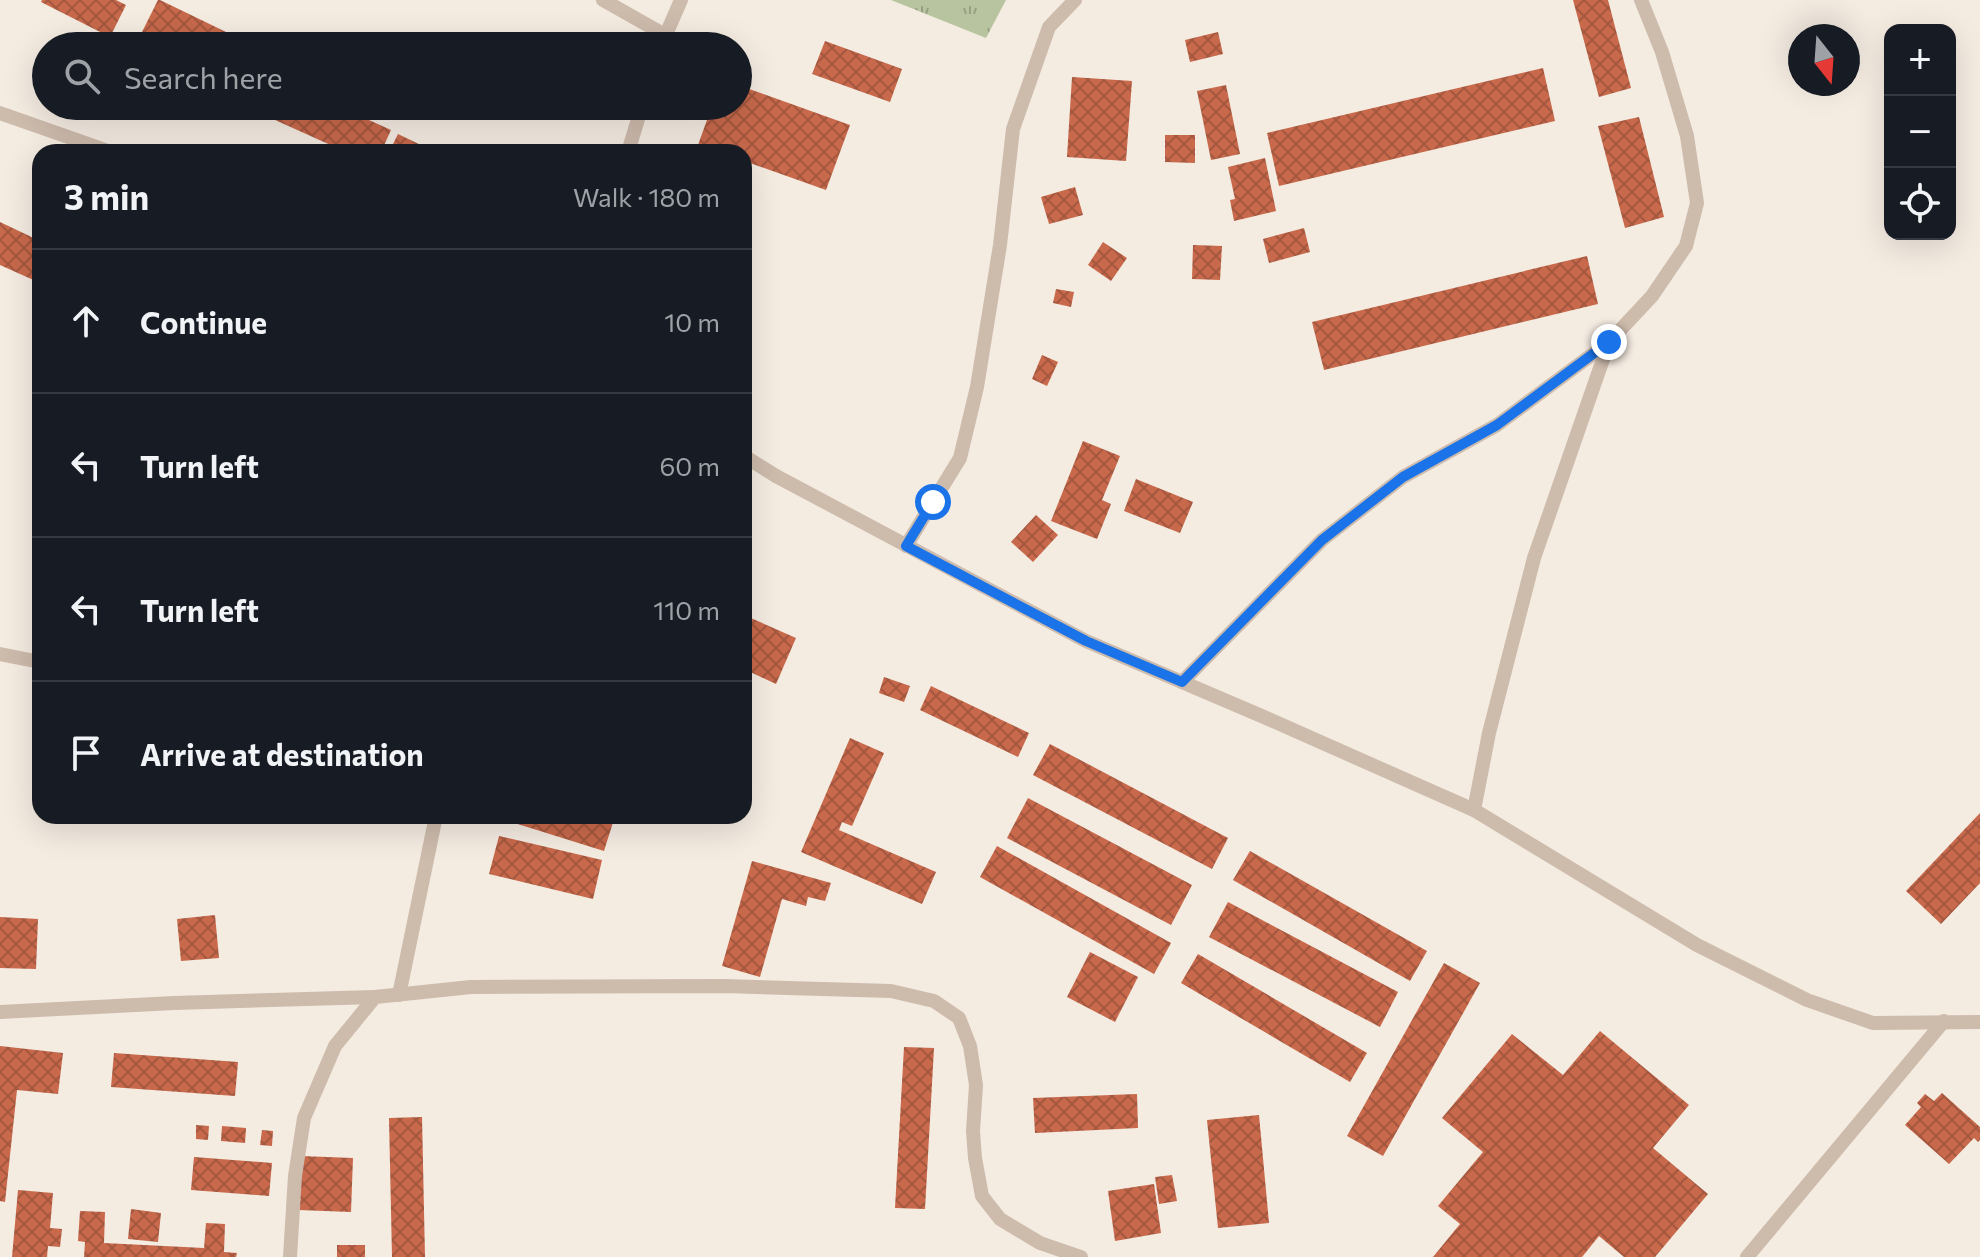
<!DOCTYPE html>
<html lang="en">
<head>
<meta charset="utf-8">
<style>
  :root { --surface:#171b24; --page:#242831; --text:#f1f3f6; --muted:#9ea1a6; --line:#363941 }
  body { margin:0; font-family:Commissioner,sans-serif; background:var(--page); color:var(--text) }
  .controls { position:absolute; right:24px; top:24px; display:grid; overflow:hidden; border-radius:16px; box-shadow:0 8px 32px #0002 }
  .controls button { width:72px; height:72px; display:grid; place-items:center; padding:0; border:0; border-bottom:2px solid var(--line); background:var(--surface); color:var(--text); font:40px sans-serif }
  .compass { position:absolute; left:1788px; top:24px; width:72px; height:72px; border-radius:50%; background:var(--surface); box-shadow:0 8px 32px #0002; rotate:163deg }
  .stop { position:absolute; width:24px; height:24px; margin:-18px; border:6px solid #1a73e8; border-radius:50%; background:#fff }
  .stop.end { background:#1a73e8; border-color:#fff; box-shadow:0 2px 8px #0008 }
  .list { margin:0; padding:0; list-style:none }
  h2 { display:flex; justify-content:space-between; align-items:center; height:104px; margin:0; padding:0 32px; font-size:34px }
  h2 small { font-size:26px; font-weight:400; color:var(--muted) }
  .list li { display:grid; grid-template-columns:52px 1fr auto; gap:24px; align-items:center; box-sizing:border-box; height:144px; padding:0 32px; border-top:2px solid var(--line) }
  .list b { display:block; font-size:30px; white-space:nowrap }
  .list em { font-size:26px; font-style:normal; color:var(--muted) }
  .icon { flex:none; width:44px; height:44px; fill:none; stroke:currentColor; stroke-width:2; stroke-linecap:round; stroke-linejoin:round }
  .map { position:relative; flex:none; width:1980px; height:1257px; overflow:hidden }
  .search { position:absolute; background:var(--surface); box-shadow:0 8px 32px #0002; left:32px; top:32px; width:720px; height:88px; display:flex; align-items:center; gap:20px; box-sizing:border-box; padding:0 28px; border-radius:44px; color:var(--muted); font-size:30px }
  .panel { position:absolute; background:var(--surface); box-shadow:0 8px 32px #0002; left:32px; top:144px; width:720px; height:680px; border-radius:24px }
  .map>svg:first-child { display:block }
</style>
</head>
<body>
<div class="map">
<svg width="1980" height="1257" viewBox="0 0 1980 1257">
  <defs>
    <pattern id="park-tufts" width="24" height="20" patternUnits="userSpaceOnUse" patternTransform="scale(2)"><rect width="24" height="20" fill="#b8c4a0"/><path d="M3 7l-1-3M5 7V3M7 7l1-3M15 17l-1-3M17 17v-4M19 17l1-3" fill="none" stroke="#97a083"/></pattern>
    <pattern id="building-cross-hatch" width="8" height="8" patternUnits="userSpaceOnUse" patternTransform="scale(2)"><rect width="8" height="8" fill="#c8694b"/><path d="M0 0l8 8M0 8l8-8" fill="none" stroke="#a4573f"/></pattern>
  </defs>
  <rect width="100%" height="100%" fill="#f4ebe1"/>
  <polygon fill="url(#park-tufts)" points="891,0 1006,0 986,38"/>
  <g fill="url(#building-cross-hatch)">
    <polygon points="42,0 116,0 126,5 110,37 41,2"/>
    <polygon points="158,0 160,0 255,46 135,46"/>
    <polygon points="1573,0 1608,0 1631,88 1599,97"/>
    <polygon points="1218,32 1223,54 1190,62 1185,40"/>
    <polygon points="345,35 369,46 339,46"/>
    <polygon points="825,41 902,69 890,102 812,74"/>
    <polygon points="1543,68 1555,121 1279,186 1267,133"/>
    <polygon points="1072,77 1132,81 1126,161 1067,157"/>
    <polygon points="738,85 850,125 826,190 744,161 744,152 719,152 698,145 712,106 738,106"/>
    <polygon points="1226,85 1240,154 1211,160 1197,91"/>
    <polygon points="281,106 338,106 391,130 381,152 346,152 275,120"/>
    <polygon points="1639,117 1664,217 1625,228 1598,126"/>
    <polygon points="398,134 423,146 420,152 389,152"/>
    <polygon points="1165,135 1195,135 1195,163 1165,162"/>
    <polygon points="1265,158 1276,211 1234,221 1230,200 1235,199 1228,167"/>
    <polygon points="1075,187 1083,215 1049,224 1041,197"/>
    <polygon points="0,222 40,241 40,283 0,265"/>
    <polygon points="1304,228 1310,252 1269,263 1263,239"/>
    <polygon points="1103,242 1127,258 1111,281 1088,265"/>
    <polygon points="1193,245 1222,246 1220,280 1192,279"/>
    <polygon points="1587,256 1598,304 1324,370 1312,322"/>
    <polygon points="1056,289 1074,292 1071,307 1053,303"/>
    <polygon points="1042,355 1058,362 1047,386 1032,379"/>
    <polygon points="1083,441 1120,456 1102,500 1111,504 1097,539 1051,521"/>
    <polygon points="1136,479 1193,502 1180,533 1124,511"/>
    <polygon points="1036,515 1058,535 1033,562 1011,542"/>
    <polygon points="744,615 796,638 776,684 744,669"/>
    <polygon points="884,677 910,686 904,702 879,693"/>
    <polygon points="931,686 1029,733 1018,757 920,710"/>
    <polygon points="850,738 884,753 852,826 842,822 839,830 936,872 922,904 801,852"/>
    <polygon points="1050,744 1228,838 1212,869 1033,775"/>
    <polygon points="1028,798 1192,885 1171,925 1007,838"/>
    <polygon points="1980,813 1980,883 1941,924 1906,891"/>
    <polygon points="492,816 615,816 604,851"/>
    <polygon points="499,836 602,860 593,899 489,874"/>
    <polygon points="997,846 1171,943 1154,974 980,877"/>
    <polygon points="1250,851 1427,951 1410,981 1233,880"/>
    <polygon points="752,861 831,883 825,901 808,897 806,906 782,899 760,977 722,966"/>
    <polygon points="1228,902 1398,992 1380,1027 1209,937"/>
    <polygon points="215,915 219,958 181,961 177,919"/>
    <polygon points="0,917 38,919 36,969 0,968"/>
    <polygon points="1090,952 1138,977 1115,1022 1067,997"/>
    <polygon points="1198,954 1367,1053 1350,1082 1181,983"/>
    <polygon points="1444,963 1480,983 1383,1156 1347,1136"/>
    <polygon points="1600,1031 1689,1105 1653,1148 1708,1194 1655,1257 1624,1257 1599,1236 1582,1257 1433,1257 1460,1224 1438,1206 1483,1152 1442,1118 1512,1034 1563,1075"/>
    <polygon points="0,1046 63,1053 58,1094 17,1090 5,1202 0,1201"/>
    <polygon points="904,1047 934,1048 925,1209 895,1208"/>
    <polygon points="114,1053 238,1062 235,1096 111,1087"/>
    <polygon points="1942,1093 1980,1127 1980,1140 1978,1142 1974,1138 1949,1164 1905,1125 1921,1107 1917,1103 1925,1094 1934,1101"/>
    <polygon points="1137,1094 1138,1128 1035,1133 1033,1098"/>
    <polygon points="1259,1115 1269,1223 1218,1228 1207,1120"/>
    <polygon points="422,1117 425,1257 392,1257 389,1118"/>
    <polygon points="196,1125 209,1126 208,1140 196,1139"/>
    <polygon points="222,1126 246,1128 245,1143 221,1141"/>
    <polygon points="262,1130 273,1131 272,1146 260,1145"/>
    <polygon points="301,1156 353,1158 351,1212 298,1210"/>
    <polygon points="194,1157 272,1163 269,1196 191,1190"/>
    <polygon points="1172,1175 1177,1201 1159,1204 1155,1177"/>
    <polygon points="1154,1184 1161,1233 1115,1241 1108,1191"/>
    <polygon points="18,1190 53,1193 50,1228 62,1229 60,1247 48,1246 47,1257 12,1257"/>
    <polygon points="131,1209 161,1213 158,1242 128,1239"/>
    <polygon points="80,1211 105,1212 104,1243 204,1248 206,1223 225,1224 224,1252 237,1253 236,1257 84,1257 85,1242 78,1241"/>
    <rect x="337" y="1245" width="28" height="12"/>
  </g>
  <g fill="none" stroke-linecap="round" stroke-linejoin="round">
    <g stroke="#cdbbac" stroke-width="14">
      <polyline points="603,0 665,35"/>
      <polyline points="661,46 681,0"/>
      <polyline points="0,113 111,152"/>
      <polyline points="628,152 642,106"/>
      <polyline points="744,456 776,476 1086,641 1264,717 1474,810 1697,945 1807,1000 1873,1023 1980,1022"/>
      <polyline points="906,546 960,458 977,387 1000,245 1013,129 1049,27 1075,0"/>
      <polyline points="0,654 40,662"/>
      <polyline points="1182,682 1322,540 1403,477 1497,425 1609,342 1652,296 1686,246 1697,203 1687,136 1662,52 1641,0"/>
      <polyline points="1474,810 1489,733 1534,558 1609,342"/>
      <polyline points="399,995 436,816"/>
      <polyline points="0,1012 174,1003 375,997"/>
      <polyline points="290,1257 295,1176 304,1118 335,1046 375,997 471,987 724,986 891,991 934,1001 959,1018 970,1046 976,1085 973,1131 975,1158 982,1196 1000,1219 1040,1243 1081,1257"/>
      <polyline points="1747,1257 1944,1021"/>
    </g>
  </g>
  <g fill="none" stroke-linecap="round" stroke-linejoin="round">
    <polyline stroke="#1a73e8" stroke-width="10" points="933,502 906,546 1086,641 1182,682 1322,540 1403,477 1497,425 1609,342"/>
  </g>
</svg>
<div class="controls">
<button>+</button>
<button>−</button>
<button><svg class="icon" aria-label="locate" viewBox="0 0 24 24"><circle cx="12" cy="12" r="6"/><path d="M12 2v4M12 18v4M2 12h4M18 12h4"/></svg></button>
</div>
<svg class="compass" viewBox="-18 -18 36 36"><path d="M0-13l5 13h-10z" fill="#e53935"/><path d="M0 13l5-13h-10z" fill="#9ea1a6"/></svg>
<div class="stop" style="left:933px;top:502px"></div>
<div class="stop end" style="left:1609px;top:342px"></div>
<div class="search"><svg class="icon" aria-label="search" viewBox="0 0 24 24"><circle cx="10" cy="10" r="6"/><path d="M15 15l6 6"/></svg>Search here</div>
<section class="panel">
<h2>3 min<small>Walk · 180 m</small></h2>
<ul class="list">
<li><svg class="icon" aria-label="ahead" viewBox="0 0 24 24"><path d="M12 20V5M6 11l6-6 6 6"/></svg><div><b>Continue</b></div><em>10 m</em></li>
<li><svg class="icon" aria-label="left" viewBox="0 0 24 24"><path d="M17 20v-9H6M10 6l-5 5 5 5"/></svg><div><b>Turn left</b></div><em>60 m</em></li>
<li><svg class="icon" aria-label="left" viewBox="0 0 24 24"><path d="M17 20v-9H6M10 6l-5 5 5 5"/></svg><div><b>Turn left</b></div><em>110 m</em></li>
<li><svg class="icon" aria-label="arrive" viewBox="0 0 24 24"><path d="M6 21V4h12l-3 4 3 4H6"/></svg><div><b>Arrive at destination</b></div></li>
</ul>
</section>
</div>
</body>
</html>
